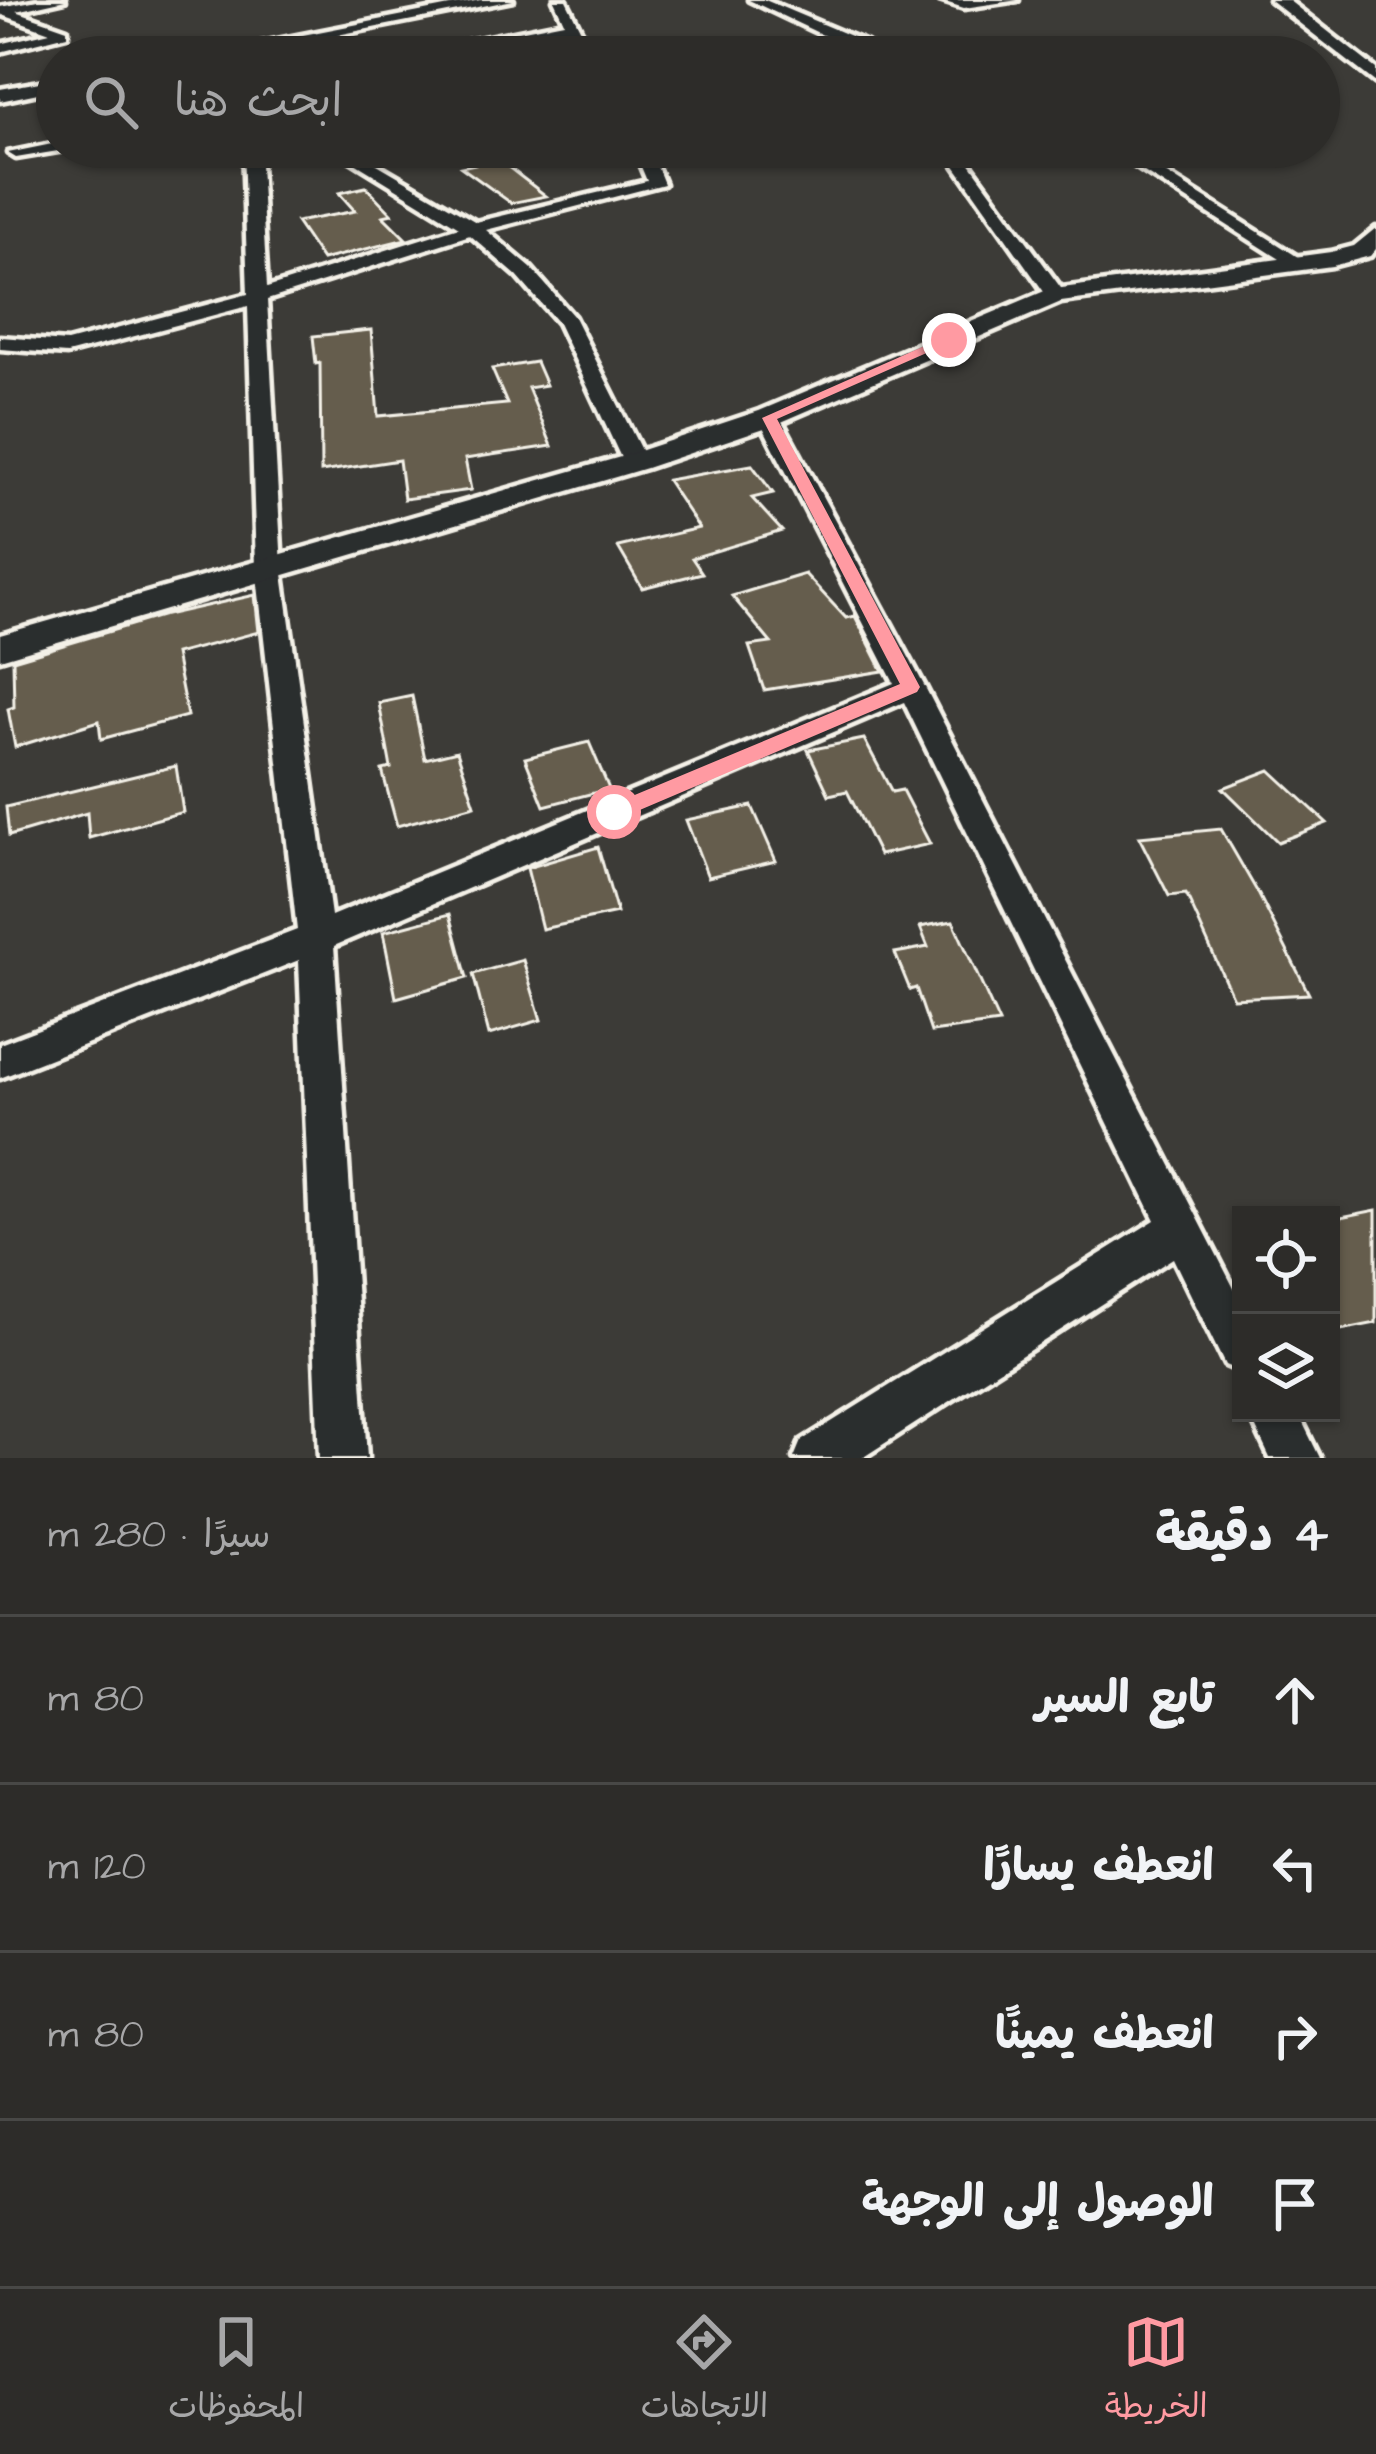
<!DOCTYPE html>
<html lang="ar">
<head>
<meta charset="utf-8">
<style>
  :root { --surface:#2d2c29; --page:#353431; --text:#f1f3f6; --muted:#a7a7a8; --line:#484846; --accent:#ff9aa2 }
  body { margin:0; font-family:"Architects Daughter","Playpen Sans Arabic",sans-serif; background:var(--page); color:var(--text); direction:rtl }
  .controls { position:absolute; right:36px; bottom:36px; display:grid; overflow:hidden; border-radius:0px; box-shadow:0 3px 9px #0004 }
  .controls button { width:108px; height:108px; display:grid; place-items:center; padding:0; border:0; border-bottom:3px solid var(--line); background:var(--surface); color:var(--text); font:60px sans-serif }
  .stop { position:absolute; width:36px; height:36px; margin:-27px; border:9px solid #ff9aa2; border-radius:50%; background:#fff }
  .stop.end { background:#ff9aa2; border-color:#fff; box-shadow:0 3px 12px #0008 }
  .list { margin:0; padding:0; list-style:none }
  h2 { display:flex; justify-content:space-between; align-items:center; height:156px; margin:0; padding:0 48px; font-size:51px }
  h2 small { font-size:39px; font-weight:400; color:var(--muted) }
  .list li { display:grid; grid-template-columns:78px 1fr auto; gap:36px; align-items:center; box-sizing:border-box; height:168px; padding:0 48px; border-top:3px solid var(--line) }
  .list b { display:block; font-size:45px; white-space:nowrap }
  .list em { font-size:39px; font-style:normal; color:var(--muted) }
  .icon { flex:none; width:66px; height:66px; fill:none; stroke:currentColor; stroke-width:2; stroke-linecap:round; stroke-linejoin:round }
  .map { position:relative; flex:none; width:1376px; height:1458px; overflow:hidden; direction:ltr }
  .search { position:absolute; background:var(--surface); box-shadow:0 3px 9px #0004; left:36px; right:36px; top:36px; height:132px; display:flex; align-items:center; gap:30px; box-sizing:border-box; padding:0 42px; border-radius:66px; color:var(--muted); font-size:45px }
  .sheet { height:828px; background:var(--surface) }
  nav { display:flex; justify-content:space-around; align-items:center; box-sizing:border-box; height:168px; border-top:3px solid var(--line); background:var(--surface); font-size:33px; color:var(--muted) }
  nav a { display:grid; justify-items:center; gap:6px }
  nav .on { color:var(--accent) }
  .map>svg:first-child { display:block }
</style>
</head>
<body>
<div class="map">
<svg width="1376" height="1458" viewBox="0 0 1376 1458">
  <rect width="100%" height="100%" fill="#3c3b37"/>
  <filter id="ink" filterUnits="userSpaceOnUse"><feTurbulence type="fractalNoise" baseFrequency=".00833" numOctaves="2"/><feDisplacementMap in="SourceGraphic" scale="24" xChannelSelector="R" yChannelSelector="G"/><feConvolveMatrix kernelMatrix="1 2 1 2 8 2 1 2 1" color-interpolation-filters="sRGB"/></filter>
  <g filter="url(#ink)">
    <g fill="#655d4d" stroke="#f4f1e8" stroke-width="3">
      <polygon points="498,159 546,196 511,203 461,167"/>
      <polygon points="366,187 392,214 383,216 406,239 322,260 296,222 355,211 339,193"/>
      <polygon points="371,330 378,416 507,404 492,369 536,362 546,385 528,388 552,446 465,459 471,490 404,499 399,460 321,472 320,363 316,364 313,336"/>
      <polygon points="752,465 773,493 752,498 782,531 692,558 702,573 642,588 618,547 699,528 667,480"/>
      <polygon points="805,574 846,618 855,616 883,671 764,690 749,646 771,643 732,596"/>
      <polygon points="255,595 259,632 175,654 187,716 101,739 99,721 15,747 8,709 14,707 13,660 161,616"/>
      <polygon points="412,696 425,759 457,751 475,805 397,826 382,770 391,768 379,703"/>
      <polygon points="864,739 892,792 902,790 930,844 879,855 847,791 829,795 808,750"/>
      <polygon points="589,742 609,789 544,806 525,758"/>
      <polygon points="176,766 183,812 89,838 87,813 9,836 6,807"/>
      <polygon points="1270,770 1327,823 1278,842 1223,788"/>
      <polygon points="752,806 776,861 708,877 686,820"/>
      <polygon points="1221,829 1258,893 1309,994 1233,998 1186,894 1169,896 1139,837"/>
      <polygon points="598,847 617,913 542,929 527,868"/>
      <polygon points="450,914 467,978 396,998 383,932"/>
      <polygon points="953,921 999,1023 931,1032 916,988 910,990 895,953 928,947 920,927"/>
      <polygon points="523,960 541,1020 489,1035 473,974"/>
      <polygon points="1376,1210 1376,1323 1331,1332 1331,1219"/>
    </g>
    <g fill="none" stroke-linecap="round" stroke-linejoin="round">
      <g stroke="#f4f1e8" stroke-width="9">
        <g id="minor">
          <polygon points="38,0 65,0 16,11 67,29 67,35 0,52 0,44 50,32 0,14 0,7"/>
          <polygon points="554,0 566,0 594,57 580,57 567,29 416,57 388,57 564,22"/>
          <polygon points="749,0 765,0 867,43 884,57 869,57"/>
          <polygon points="939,0 1018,0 964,8"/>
          <polygon points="951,53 981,57 944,57"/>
          <polygon points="57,143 57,147 67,147 64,150 16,158 8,153"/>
          <polygon points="243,147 259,147 267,288 459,227 329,147 348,147 476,222 647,181 633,147 649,147 664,184 486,230 531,268 574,317 647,462 643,467 635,469 623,462 558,323 517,276 470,235 267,300 282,567 331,916 894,683 758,417 769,410 777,412 925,687 1241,1302 1241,1372 1225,1365 1173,1258 862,1458 794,1458 801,1441 1155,1220 904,702 334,946 367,1458 319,1458 299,960 0,1078 0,1044 297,930 256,567 248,306 67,354 0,349 0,337 67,342 248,294"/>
          <polygon points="942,147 958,147 1066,295 1063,299 1049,299"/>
          <polygon points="1105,147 1124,147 1309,264 1294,268"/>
          <polygon points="1249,1413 1298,1413 1320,1458 1270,1458"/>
        </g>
      </g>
      <g stroke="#f4f1e8" stroke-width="9">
        <g id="tertiary">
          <polygon points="480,0 513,0 227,57 191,57"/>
          <polygon points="1270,0 1288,0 1376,69 1376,83"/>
          <polygon points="57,79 57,89 0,101 0,89"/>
          <polygon points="1376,228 1376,249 1370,256 1332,266 1061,302 779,423 646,468 0,659 0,635 624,456 759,411 1047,290 1331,252 1354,246"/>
        </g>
      </g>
      <use href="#minor" fill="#2a2d2e" fill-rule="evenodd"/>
      <use href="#tertiary" fill="#2a2d2e" fill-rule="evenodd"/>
    </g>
  </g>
  <polygon fill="#ff9aa2" points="945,337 956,340 777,419 920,687 917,692 621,818 606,818 606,807 900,684 762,418"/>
</svg>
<div class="controls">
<button><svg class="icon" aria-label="locate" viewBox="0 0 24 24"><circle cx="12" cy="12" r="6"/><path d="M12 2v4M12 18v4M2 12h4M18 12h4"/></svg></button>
<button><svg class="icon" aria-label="layers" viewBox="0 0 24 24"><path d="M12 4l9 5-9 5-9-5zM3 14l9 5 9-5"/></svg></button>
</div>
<div class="stop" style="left:614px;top:812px"></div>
<div class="stop end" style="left:949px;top:340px"></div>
<div class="search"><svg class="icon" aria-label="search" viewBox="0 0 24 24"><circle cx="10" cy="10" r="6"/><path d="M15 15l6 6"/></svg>ابحث هنا</div>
</div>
<section class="sheet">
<h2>4 دقيقة<small>سيرًا · 280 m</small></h2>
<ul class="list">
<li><svg class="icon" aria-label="ahead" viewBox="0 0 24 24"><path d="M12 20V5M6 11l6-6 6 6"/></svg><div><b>تابع السير</b></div><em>80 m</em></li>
<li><svg class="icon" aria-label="left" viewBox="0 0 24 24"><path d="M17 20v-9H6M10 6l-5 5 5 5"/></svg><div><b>انعطف يسارًا</b></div><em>120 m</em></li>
<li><svg class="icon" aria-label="right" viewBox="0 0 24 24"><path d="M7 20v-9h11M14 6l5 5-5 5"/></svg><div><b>انعطف يمينًا</b></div><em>80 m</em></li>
<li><svg class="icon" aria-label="arrive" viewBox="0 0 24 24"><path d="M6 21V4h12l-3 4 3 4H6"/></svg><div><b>الوصول إلى الوجهة</b></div></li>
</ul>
</section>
<nav>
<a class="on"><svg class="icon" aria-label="map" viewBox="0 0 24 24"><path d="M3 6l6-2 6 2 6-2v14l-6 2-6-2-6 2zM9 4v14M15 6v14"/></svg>الخريطة</a>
<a><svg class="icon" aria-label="directions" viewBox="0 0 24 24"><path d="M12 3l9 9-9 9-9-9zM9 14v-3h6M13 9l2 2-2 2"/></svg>الاتجاهات</a>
<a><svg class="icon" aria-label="saved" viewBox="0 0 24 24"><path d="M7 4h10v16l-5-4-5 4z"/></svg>المحفوظات</a>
</nav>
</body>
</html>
